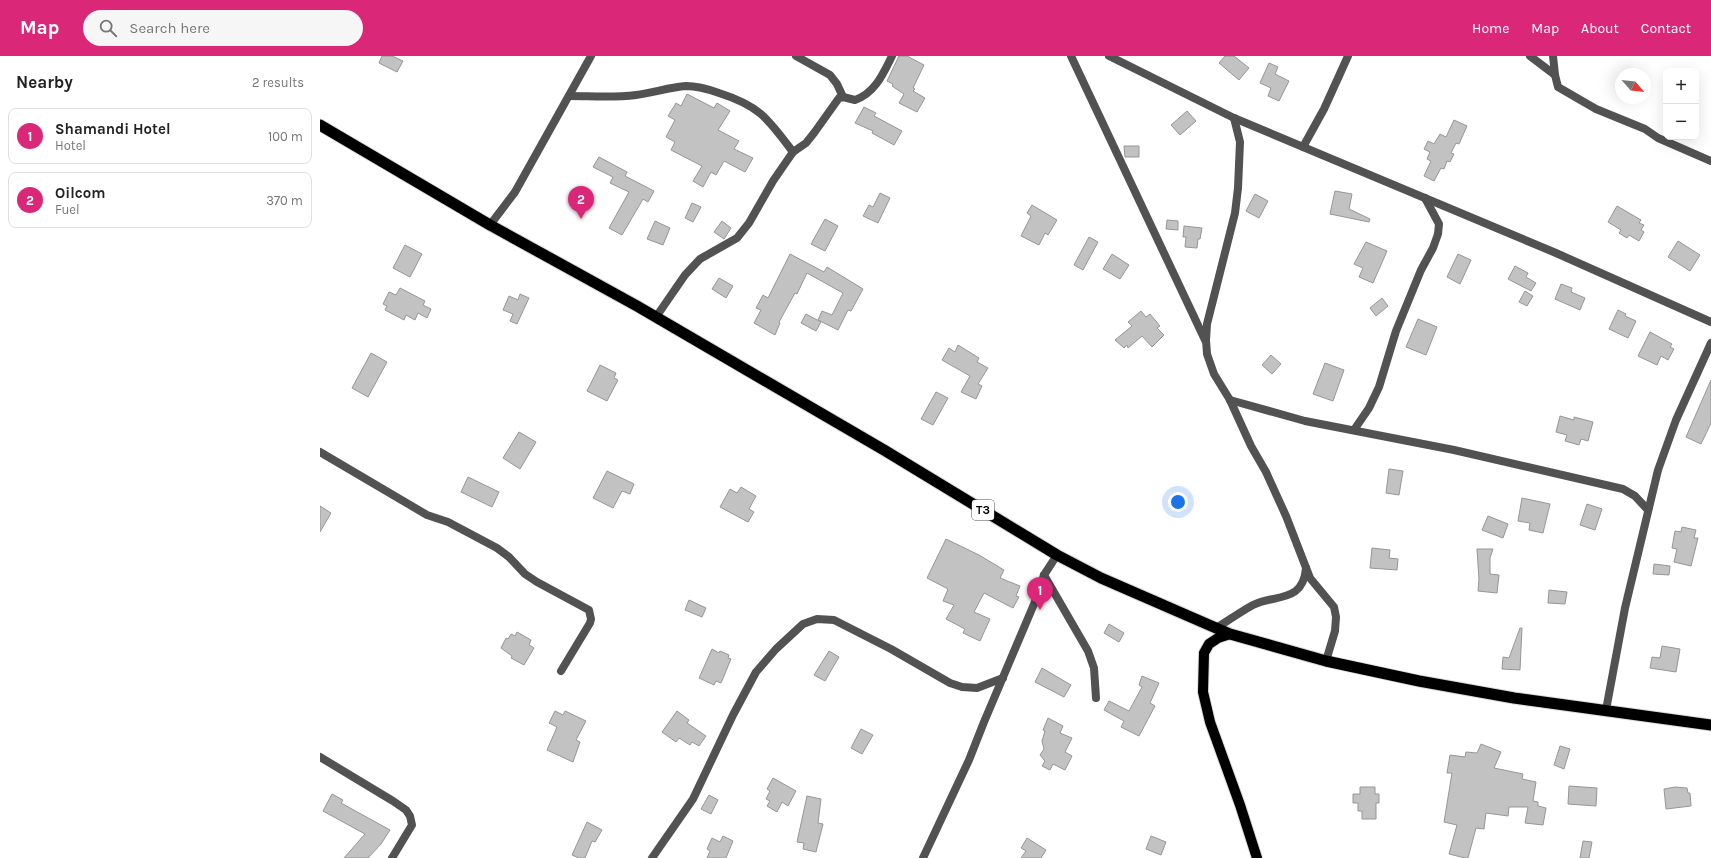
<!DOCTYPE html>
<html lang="en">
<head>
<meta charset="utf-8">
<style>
  :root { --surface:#fff; --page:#f6f6f6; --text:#222; --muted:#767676; --line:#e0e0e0; --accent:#db2777 }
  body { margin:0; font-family:Karla,sans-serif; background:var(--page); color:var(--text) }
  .controls { position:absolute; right:12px; top:12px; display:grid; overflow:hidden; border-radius:8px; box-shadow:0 4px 16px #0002 }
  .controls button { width:36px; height:36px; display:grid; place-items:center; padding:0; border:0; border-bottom:1px solid var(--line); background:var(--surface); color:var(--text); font:20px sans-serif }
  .compass { position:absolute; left:1295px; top:12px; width:36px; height:36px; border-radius:50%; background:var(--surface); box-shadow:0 4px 16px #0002; rotate:118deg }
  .you { position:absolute; left:858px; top:446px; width:14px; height:14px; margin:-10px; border:3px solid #fff; border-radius:50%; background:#1a73e8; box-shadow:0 0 0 6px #1a73e833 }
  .badge { display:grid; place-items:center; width:26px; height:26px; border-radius:50%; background:var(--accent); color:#fff; font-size:13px; font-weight:700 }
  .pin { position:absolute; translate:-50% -33px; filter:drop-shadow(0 1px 2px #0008) }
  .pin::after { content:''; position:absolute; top:21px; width:14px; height:12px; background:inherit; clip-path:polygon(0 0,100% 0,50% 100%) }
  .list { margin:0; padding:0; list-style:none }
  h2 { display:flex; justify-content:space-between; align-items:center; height:52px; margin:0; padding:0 16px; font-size:17px }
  h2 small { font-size:13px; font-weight:400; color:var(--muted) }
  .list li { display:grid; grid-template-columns:26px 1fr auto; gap:12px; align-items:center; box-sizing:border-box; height:56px; margin:0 8px 8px; padding:0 8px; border:1px solid var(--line); border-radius:8px }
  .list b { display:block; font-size:15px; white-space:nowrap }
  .list p { margin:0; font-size:13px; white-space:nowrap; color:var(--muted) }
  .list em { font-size:13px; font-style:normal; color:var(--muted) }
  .icon { flex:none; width:22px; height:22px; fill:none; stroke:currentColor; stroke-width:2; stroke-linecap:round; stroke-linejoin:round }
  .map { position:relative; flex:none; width:1391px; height:802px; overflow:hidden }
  header { display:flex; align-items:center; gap:24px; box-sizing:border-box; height:56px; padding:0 20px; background:var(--accent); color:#fff }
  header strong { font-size:19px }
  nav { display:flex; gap:22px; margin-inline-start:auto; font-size:14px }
  .search { width:280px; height:36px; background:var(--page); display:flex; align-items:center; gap:10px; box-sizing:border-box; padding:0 14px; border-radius:22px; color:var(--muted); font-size:15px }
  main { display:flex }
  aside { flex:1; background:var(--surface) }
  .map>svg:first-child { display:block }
</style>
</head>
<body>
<header>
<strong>Map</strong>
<div class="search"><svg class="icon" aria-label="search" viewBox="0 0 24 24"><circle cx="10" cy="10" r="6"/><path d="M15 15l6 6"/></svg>Search here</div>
<nav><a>Home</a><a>Map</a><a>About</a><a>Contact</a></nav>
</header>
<main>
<aside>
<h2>Nearby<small>2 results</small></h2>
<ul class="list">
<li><span class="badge">1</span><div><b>Shamandi Hotel</b><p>Hotel</p></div><em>100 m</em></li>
<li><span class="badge">2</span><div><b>Oilcom</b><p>Fuel</p></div><em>370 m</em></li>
</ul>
</aside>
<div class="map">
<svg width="1391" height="802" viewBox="0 0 1391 802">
  <rect width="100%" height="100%" fill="#fff"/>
  <g fill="#c2c2c2" stroke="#969696">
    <polygon points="62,0 72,0 83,5 77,16 59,7"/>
    <polygon points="579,0 587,0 604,9 593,32 595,33 593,35 605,42 597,56 579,47 584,38 572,30 573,28 567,25"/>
    <polygon points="905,0 914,0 929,12 919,24 899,7"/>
    <polygon points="949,7 958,11 955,18 969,25 959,45 948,40 951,32 940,27"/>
    <polygon points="367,38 394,52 397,47 410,55 398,74 419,85 414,93 433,102 425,116 404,105 396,119 391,116 383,131 373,125 382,110 351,94 355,86 346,81 355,64 348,60 356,47 361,50"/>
    <polygon points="544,51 556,57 554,60 582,75 574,89 552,77 553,75 535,67"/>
    <polygon points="867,55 876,65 860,79 851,69"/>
    <polygon points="1134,64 1147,70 1139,88 1136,87 1131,97 1134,98 1130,106 1127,105 1124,113 1121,112 1114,125 1104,120 1111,105 1107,103 1110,96 1104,93 1108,85 1114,88 1120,78 1126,81"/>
    <polygon points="804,90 819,90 819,101 805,101"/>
    <polygon points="279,101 307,116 305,120 334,135 328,146 323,143 302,179 289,172 309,136 290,127 293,121 273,111"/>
    <polygon points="1015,135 1032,138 1029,153 1050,163 1049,166 1010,158"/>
    <polygon points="560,137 570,142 558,167 543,160 549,149 553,151"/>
    <polygon points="935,138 948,145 939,162 926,155"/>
    <polygon points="372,147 381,151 373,166 365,162"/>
    <polygon points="712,149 737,164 728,179 725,177 719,189 701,180 711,160 707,157"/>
    <polygon points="1297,150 1321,164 1319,167 1324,169 1321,174 1324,176 1319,185 1309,179 1307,182 1299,177 1301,174 1288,166"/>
    <polygon points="505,163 518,170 505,195 491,188"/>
    <polygon points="847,164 858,165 858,174 846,173"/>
    <polygon points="335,165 350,172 343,189 327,183"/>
    <polygon points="402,165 411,172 404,183 394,176"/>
    <polygon points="864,170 882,172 880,183 878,183 877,192 865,191 866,181 863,181"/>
    <polygon points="769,181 778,186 763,214 754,209"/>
    <polygon points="1358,185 1380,199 1370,215 1348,201"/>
    <polygon points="1046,186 1067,195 1053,227 1039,221 1043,212 1034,208"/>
    <polygon points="85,189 102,198 90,221 73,212"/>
    <polygon points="470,198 504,216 507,211 543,233 531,255 528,254 518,274 498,264 502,255 512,259 523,237 487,217 477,238 475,237 459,266 460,267 455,279 434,267 441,254 436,252 443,239 448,242"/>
    <polygon points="792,198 809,209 800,223 783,213"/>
    <polygon points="1138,198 1151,204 1140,228 1127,221"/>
    <polygon points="1195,210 1208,217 1206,221 1216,227 1211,235 1188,223"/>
    <polygon points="399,222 413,230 406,242 392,233"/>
    <polygon points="1241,228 1252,232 1251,236 1265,242 1260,254 1235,243"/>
    <polygon points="80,232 105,245 103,249 111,253 107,262 98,257 95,264 86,259 84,264 65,254 67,250 63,248 69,236 76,239"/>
    <polygon points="1205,235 1213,240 1207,250 1199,246"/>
    <polygon points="200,238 209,242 197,268 190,265 193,258 183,254 189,240 198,244"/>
    <polygon points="1062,242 1068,250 1056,260 1050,252"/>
    <polygon points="1298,254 1306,258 1305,260 1316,265 1308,282 1289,273"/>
    <polygon points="821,255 826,261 830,258 840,270 837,272 844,279 832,291 822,280 808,292 807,289 804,292 795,284 812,270 808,266"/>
    <polygon points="486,258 501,266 496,275 481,267"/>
    <polygon points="1098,263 1117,271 1106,299 1086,291"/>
    <polygon points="1330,276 1352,288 1350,291 1354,293 1348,304 1341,300 1337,309 1318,300"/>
    <polygon points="638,289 659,302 657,306 668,312 658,328 662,330 656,343 641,336 650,320 622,304 629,292 635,296"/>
    <polygon points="51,297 67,306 48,341 32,332"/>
    <polygon points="951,299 961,308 952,318 942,309"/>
    <polygon points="1005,307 1024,314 1013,345 993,338"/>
    <polygon points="280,309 296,317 294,322 298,324 287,345 267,335"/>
    <polygon points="1391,324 1391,367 1381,388 1366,381"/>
    <polygon points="616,336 628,342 613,369 601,363"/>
    <polygon points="1240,360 1254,364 1254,361 1273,366 1268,385 1261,383 1259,389 1245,385 1247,379 1236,376"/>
    <polygon points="199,376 216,386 200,413 183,402"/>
    <polygon points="1069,413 1083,415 1079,439 1066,437"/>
    <polygon points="287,415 314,428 310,438 302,435 293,452 273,442"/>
    <polygon points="148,421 179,436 172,451 141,436"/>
    <polygon points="421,431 436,440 429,453 434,456 428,466 400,451 410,433 417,437"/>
    <polygon points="1202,442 1230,448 1223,477 1209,474 1210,467 1198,465"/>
    <polygon points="1267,448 1282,453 1275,474 1260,469"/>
    <polygon points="0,450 11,457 0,476"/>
    <polygon points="1168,460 1188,468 1183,482 1162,474"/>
    <polygon points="1362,471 1376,474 1374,482 1378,482 1371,510 1354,506 1357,493 1352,492 1355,475 1361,476"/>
    <polygon points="626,483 659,499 684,514 680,522 700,530 696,540 699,541 693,552 664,537 654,556 670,563 660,585 643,577 645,573 626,563 634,549 623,545 628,533 607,522"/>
    <polygon points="1052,492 1070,494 1069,502 1078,503 1077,514 1050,512"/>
    <polygon points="1157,493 1173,493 1170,502 1170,518 1179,519 1177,537 1158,535 1159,523"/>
    <polygon points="1334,508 1350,510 1349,519 1333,518"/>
    <polygon points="1229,534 1247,536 1245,548 1228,547"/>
    <polygon points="369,544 386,552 382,561 365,554"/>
    <polygon points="789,568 804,577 799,586 784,577"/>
    <polygon points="1200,572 1202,572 1200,614 1182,613 1183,601 1189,602"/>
    <polygon points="197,576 211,584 209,589 214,592 204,609 191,602 192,600 181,592 186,582 188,583 191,578 195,580"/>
    <polygon points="1342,590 1360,593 1356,616 1330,612 1332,601 1340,602"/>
    <polygon points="392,593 399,597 400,595 409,599 408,602 411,603 401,627 396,625 394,629 379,622"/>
    <polygon points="509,595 519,601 505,625 494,619"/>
    <polygon points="722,612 751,629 744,641 715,626"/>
    <polygon points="822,620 839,627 830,647 835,650 819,680 801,671 804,665 784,654 789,645 809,655 822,631 819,629"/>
    <polygon points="235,655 243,659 245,655 266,665 256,684 260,686 253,706 227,694 237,671 229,667"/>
    <polygon points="357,655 369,664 367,667 386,680 379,690 372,686 370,689 359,682 356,686 342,676"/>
    <polygon points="728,662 743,670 740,677 752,682 745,696 752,700 745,714 733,708 730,714 722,710 725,705 720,699 724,693 722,685 725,675 723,674"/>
    <polygon points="541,673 553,679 542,698 531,692"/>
    <polygon points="1161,688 1181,696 1174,712 1203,718 1202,723 1216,726 1213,745 1218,746 1218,750 1226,752 1223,769 1205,767 1208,751 1189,751 1188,760 1166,757 1164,773 1156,772 1148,802 1145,802 1129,798 1137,769 1124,766 1132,717 1127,717 1130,699 1145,701 1146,696 1157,697"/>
    <polygon points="1240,690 1250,693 1244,713 1234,709"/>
    <polygon points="453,722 476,735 468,750 462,746 457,756 447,750 450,745 446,743 450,735 447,733"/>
    <polygon points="1249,730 1277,732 1276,750 1248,748"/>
    <polygon points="1040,731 1055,731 1055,738 1059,738 1059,747 1056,747 1056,763 1042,763 1042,755 1038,755 1038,747 1033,747 1033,738 1040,738"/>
    <polygon points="1355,731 1367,732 1368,737 1370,737 1371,750 1346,753 1344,733"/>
    <polygon points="12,738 23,744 21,747 70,774 61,788 48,802 24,802 45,778 3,755"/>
    <polygon points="389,739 398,744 391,758 381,753"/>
    <polygon points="487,740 501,743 498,767 503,768 496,796 483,793 484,787 477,786"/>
    <polygon points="267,766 282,774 275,786 272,785 265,802 259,802 252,799"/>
    <polygon points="403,780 413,785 406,802 387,802 390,795 387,793 392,782 400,786"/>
    <polygon points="831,780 846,786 841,799 826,793"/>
    <polygon points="707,782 726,794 721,802 701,802 706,795 701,792"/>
    <polygon points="1263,785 1272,786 1269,802 1260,802"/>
  </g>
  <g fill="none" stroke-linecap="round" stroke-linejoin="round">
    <g stroke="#dbdbdb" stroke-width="12">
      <polyline id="primary" points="910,578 898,582 889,588 884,597 883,636 890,666 920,749 937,802"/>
    </g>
    <g stroke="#dbdbdb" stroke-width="13">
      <polyline id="trunk" points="0,69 170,169 317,250 564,394 737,499 781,522 896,572 910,578 1006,605 1099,625 1194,642 1391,669"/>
    </g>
    <g stroke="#525252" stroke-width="8">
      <polyline points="476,0 510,19 517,28 523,41"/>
      <polyline points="751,0 885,284"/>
      <polyline points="789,0 914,62 1236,197 1391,266"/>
      <polyline points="1210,0 1235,19 1238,31 1276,53 1325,73 1338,82 1391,105"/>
      <polyline points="1233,0 1235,19"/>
      <path d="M249,40C271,40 293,42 316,39C333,37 350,31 366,30C378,30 388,33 399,37C440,50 448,63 473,96"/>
      <polyline points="914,62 920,86 918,132 915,157 887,268 886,284 887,298 894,318 910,344 931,390 946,416 966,460 990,522 1014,551 1016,561 1015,575 1006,605"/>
      <polyline points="983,91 1004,53 1028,0"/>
      <polyline points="170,169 195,136 271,0"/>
      <path d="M336,261L365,219L380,203L417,182L429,167L453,125L473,96L486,87L494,77L519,42L523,41L535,44C555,37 563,18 572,0"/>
      <polyline points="910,344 985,365 1134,394 1303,433 1315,440 1328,454"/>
      <polyline points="1034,374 1049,352 1059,331 1076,275 1101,214 1113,192 1118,178 1119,168 1105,142"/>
      <polyline points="0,396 107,459 128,466 177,492 189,501 205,518 217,526 269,554 271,563 270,567 241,615"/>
      <polyline points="724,519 768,595 774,612 776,642"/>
      <path d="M896,572C908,565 920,556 933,549C956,538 983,547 986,512"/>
      <polyline points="1286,654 1305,552 1338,414 1356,364 1391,287"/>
      <polyline points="0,701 73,745 86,754 90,760 92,769 72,802"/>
      <polyline points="332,802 373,743 413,659 436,616 456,593 483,568 497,563 514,564 571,593 630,627 642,631 657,632 683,622"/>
      <polyline points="603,802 649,704 664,666 717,541 724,519 737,499"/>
    </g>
    <use href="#primary" stroke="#000" stroke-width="10"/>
    <use href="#trunk" stroke="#000" stroke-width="11"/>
  </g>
  <g text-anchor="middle" stroke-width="3" stroke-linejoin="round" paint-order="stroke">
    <rect fill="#fff" stroke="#4c4c4c" stroke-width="1" x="652" y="444" width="22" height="20" rx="3"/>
    <g font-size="12" font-weight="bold" fill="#000">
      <text x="663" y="458">T3</text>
    </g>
  </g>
</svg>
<div class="controls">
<button>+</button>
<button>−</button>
</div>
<svg class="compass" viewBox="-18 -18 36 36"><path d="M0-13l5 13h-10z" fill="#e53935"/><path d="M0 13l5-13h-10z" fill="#767676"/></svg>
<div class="you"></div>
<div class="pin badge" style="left:720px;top:554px">1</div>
<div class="pin badge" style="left:261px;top:163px">2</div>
</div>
</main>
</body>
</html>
